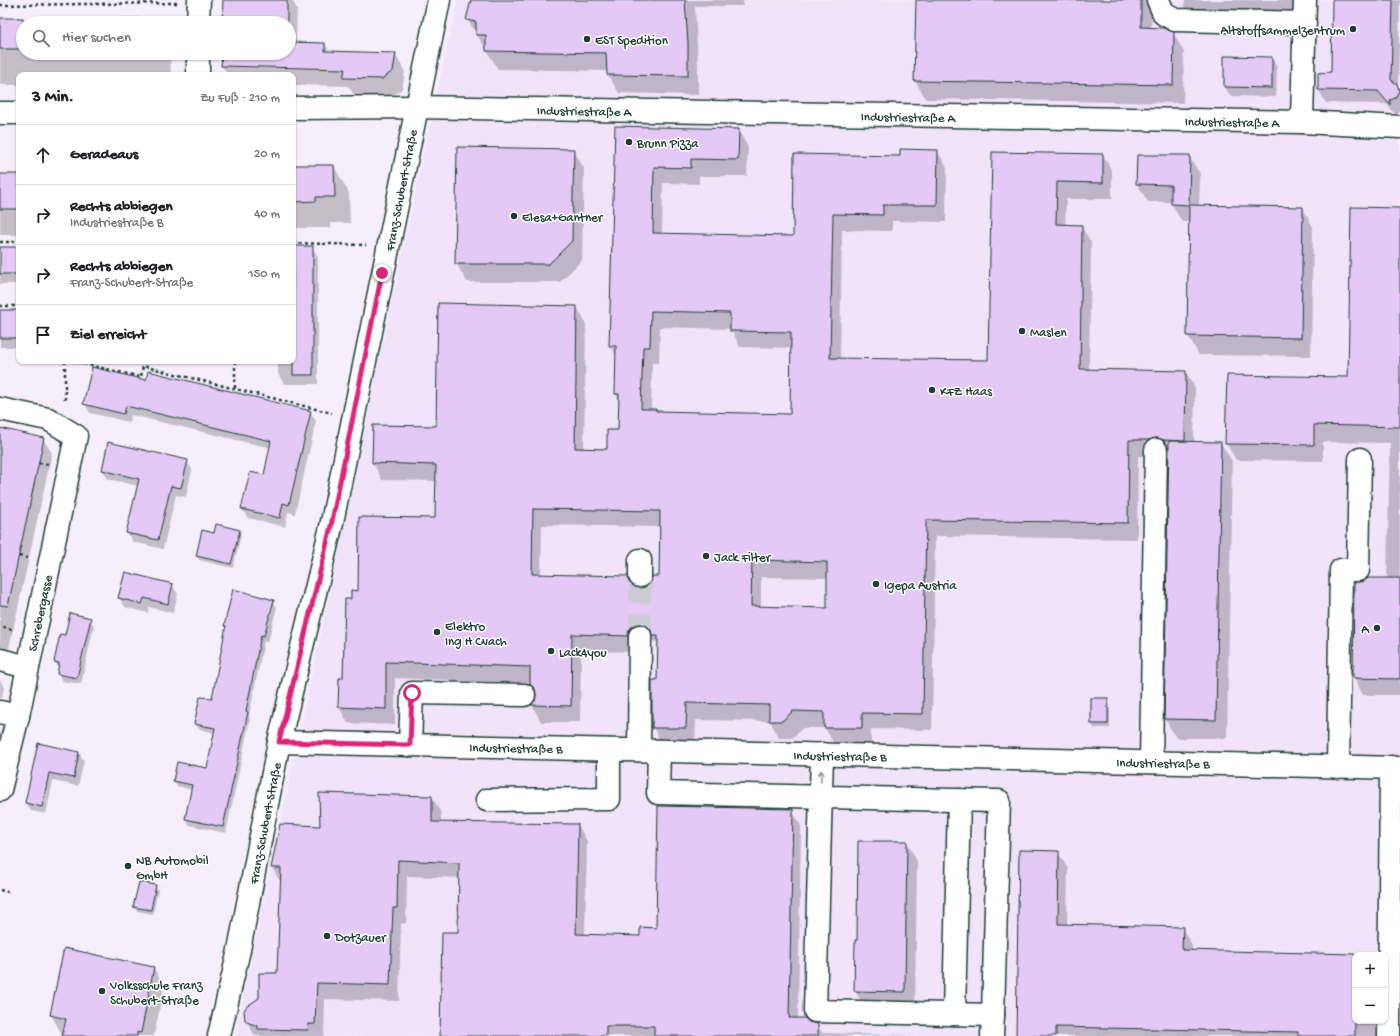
<!DOCTYPE html>
<html lang="de">
<head>
<meta charset="utf-8">
<style>
  :root { --surface:#fff; --page:#f2f2f2; --text:#202124; --muted:#757577; --line:#e0e0e0 }
  body { margin:0; font-family:"Gochi Hand",sans-serif; background:var(--page); color:var(--text) }
  .controls { position:absolute; right:12px; bottom:12px; display:grid; overflow:hidden; border-radius:8px; box-shadow:0 1px 3px #0004 }
  .controls button { width:36px; height:36px; display:grid; place-items:center; padding:0; border:0; border-bottom:1px solid var(--line); background:var(--surface); color:var(--text); font:20px sans-serif }
  .stop { position:absolute; width:12px; height:12px; margin:-9px; border:3px solid #db2777; border-radius:50%; background:#fff }
  .stop.end { background:#db2777; border-color:#fff; box-shadow:0 1px 4px #0008 }
  .list { margin:0; padding:0; list-style:none }
  h2 { display:flex; justify-content:space-between; align-items:center; height:52px; margin:0; padding:0 16px; font-size:17px }
  h2 small { font-size:13px; font-weight:400; color:var(--muted) }
  .list li { display:grid; grid-template-columns:26px 1fr auto; gap:12px; align-items:center; box-sizing:border-box; height:60px; padding:0 16px; border-top:1px solid var(--line) }
  .list b { display:block; font-size:15px; white-space:nowrap }
  .list p { margin:0; font-size:13px; white-space:nowrap; color:var(--muted) }
  .list em { font-size:13px; font-style:normal; color:var(--muted) }
  .icon { flex:none; width:22px; height:22px; fill:none; stroke:currentColor; stroke-width:2; stroke-linecap:round; stroke-linejoin:round }
  .map { position:relative; flex:none; width:1400px; height:1036px; overflow:hidden }
  .search { position:absolute; background:var(--surface); box-shadow:0 1px 3px #0004; left:16px; top:16px; width:280px; height:44px; display:flex; align-items:center; gap:10px; box-sizing:border-box; padding:0 14px; border-radius:22px; color:var(--muted); font-size:15px }
  .panel { position:absolute; background:var(--surface); box-shadow:0 1px 3px #0004; left:16px; top:72px; width:280px; height:292px; border-radius:8px }
  .map>svg:first-child { display:block }
</style>
</head>
<body>
<div class="map">
<svg width="1400" height="1036" viewBox="0 0 1400 1036">
  <rect width="100%" height="100%" fill="#f7eefc"/>
  <filter id="ink" filterUnits="userSpaceOnUse"><feTurbulence type="fractalNoise" baseFrequency=".025" numOctaves="2"/><feDisplacementMap in="SourceGraphic" scale="8" xChannelSelector="R" yChannelSelector="G"/><feConvolveMatrix kernelMatrix="1 2 1 2 8 2 1 2 1" color-interpolation-filters="sRGB"/></filter>
  <g filter="url(#ink)">
    <path fill="#f1e3fa" fill-rule="evenodd" d="M458,0H1400V1036H235L427,138ZM1355,955H1385V1021H1355Z"/>
    <g fill="#0003" fill-rule="evenodd">
      <polygon points="224,0 292,0 297,9 296,43 325,44 330,52 395,54 405,72 402,89 392,96 354,95 348,86 293,85 293,75 228,75 222,66 223,53 289,53 289,23 223,23"/>
      <polygon points="472,0 743,0 743,6 695,6 698,63 698,95 619,93 608,75 608,71 498,69 468,20"/>
      <polygon points="917,0 1152,0 1151,29 1173,33 1184,52 1183,103 926,99 915,81"/>
      <polygon points="1185,0 1294,0 1293,15 1188,11 1184,6"/>
      <polygon points="1333,0 1400,0 1398,88 1400,92 1400,111 1397,112 1397,116 1386,104 1326,103 1319,90 1319,74 1332,73"/>
      <polygon points="144,17 147,23 23,23 23,53 167,53 170,59 171,75 19,75 19,85 0,85 0,19"/>
      <polygon points="1272,58 1277,67 1276,97 1230,96 1225,87"/>
      <path d="M616,127L738,130L748,147L747,176H699V184L663,183L662,234L794,237L901,157L937,151L947,167L946,222L892,221V231L842,230L840,359L989,361L993,153L1103,155L1112,171V199H1066L1065,226H1081L1091,242L1089,370L1186,372L1195,388L1194,442L1221,443L1232,461L1227,738H1176L1165,719L1170,455L1167,454L1158,456H1138L1137,539L935,536L932,730L871,729V744H834L825,728H803L792,738H779L770,721L696,720L695,745L662,744L653,727L658,681V644L657,642L650,640L637,652L581,651L580,722H541L532,705L536,702L537,695L531,683L395,678V725L348,723L339,707L344,679L352,600L358,592L436,519L437,481L382,480L373,463L437,427L577,307L586,324L584,449L608,450L619,431L620,402L616,394L617,356L610,346ZM660,327L731,329L740,347L792,348L791,415L656,412L651,410L652,363H659ZM542,525L661,527L660,577L646,588L640,589L633,588L627,577L541,575ZM761,577L828,578V609L761,607Z"/>
      <polygon points="573,150 584,168 582,260 560,282 467,282 456,263"/>
      <polygon points="1189,156 1200,174 1199,206 1303,208 1313,227 1311,356 1199,355 1188,336 1190,222 1182,222 1172,204 1172,202 1148,202 1137,184"/>
      <polygon points="293,166 334,166 349,193 350,223 331,223 331,228 293,228"/>
      <rect x="0" y="175" width="19" height="60"/>
      <polygon points="1400,209 1400,695 1363,695 1354,678 1387,579 1390,443 1323,442 1323,461 1236,460 1226,443 1349,378"/>
      <polygon points="293,247 312,247 318,257 318,384 284,384 278,374 278,361 293,361"/>
      <rect x="0" y="248" width="19" height="36"/>
      <rect x="0" y="312" width="19" height="35"/>
      <polygon points="85,404 310,412 316,421 295,514 288,512 285,527 248,518 242,509 265,476 271,448 131,415 129,422 90,413"/>
      <polygon points="0,429 43,439 52,453 6,662 0,665"/>
      <polygon points="187,460 192,470 186,497 176,495 163,549 133,542 127,533 139,486 108,479 103,470"/>
      <polygon points="239,531 241,535 233,568 199,560 197,556 215,534"/>
      <polygon points="172,585 178,594 173,613 149,607 148,613 125,607 119,598"/>
      <polygon points="273,601 277,607 268,642 264,641 249,716 250,719 226,833 189,825 186,819 192,790 177,786 174,780 207,769 215,733 199,729 195,723 213,699 227,629 225,625"/>
      <polygon points="90,619 94,626 81,684 62,681 58,674 59,669 55,662 66,636"/>
      <polygon points="0,680 4,687 2,698 0,698"/>
      <polygon points="1092,699 1107,699 1110,703 1110,728 1094,728 1092,724"/>
      <polygon points="39,745 79,753 84,761 78,786 53,781 46,814 31,811 26,803"/>
      <polygon points="432,797 441,813 441,823 578,825 587,841 585,935 641,937 657,929 792,810 801,826 798,1019 817,1024 822,1033 917,1036 446,1036 459,933 460,878 407,876 406,923 401,924 399,1001 325,999 324,1036 255,1036 246,1020 260,998 278,974 282,884 272,868 321,827"/>
      <polygon points="907,842 917,861 915,1010 866,1009 855,991 858,941"/>
      <polygon points="1058,852 1068,869 1067,926 1182,928 1192,945 1192,951 1358,955 1355,955 1355,1021 1381,1021 1380,1036 1017,1036"/>
      <polygon points="155,886 158,890 153,914 137,911 134,907"/>
      <polygon points="64,950 154,968 164,987 154,1036 63,1036 64,1034 62,1034 51,1015"/>
    </g>
    <g fill="#e4c8f6" stroke="#1f3d34" fill-rule="evenodd">
      <polygon points="223,0 287,0 287,23 222,23"/>
      <polygon points="471,0 685,0 688,43 688,76 607,75 606,53 486,51 486,35 476,35 476,22 466,20"/>
      <polygon points="916,0 1141,0 1141,27 1163,28 1174,32 1173,85 914,81"/>
      <polygon points="1332,0 1393,0 1391,80 1397,84 1399,91 1395,98 1390,100 1390,105 1378,91 1318,90 1318,73 1331,72"/>
      <rect x="0" y="18" width="23" height="31"/>
      <polygon points="289,42 325,43 325,51 396,53 393,71 382,79 343,78 345,69 221,66 222,53 289,53"/>
      <polygon points="1224,56 1272,57 1272,88 1224,87"/>
      <path d="M615,126L739,129L738,160L691,159V168L654,167L653,233L793,236L794,154L900,156V149L938,150L937,205H883V215L833,214L830,358L988,360L992,152L1103,154V183L1057,182L1056,224L1082,225L1080,369L1186,371L1185,441L1164,440L1157,438L1149,440H1129L1128,523L926,520L923,714L862,713V728H824V712L793,711L782,721H769V705L687,703L686,728H652V680H657L658,636H652L651,630L647,625L640,624L634,625L629,629L628,636L572,634L571,706L531,705L535,701L536,695L535,689L530,684V667L386,662V709L338,707L339,678H343L345,599H351V590L358,591L359,517L435,518L436,465L372,463L373,425L436,426L438,303L577,306L575,448L607,449V430H618L619,394H615L616,346H609ZM651,311L730,313V331L791,332L790,414L656,411V409H641L643,347H650ZM533,509L660,511L659,576H652L651,582L647,587L640,588L634,587L629,583L628,576L532,574ZM752,560L827,562V608L751,606Z"/>
      <polygon points="457,147 574,149 572,241 549,264 455,264"/>
      <polygon points="1137,155 1190,155 1189,205 1171,204 1171,185 1136,184"/>
      <polygon points="293,165 334,165 335,197 316,197 316,201 293,202"/>
      <rect x="0" y="174" width="19" height="35"/>
      <polygon points="1189,205 1303,207 1301,338 1187,336"/>
      <polygon points="1351,207 1400,208 1400,427 1314,425 1314,445 1225,444 1227,375 1348,377"/>
      <rect x="293" y="246" width="20" height="129"/>
      <rect x="0" y="247" width="19" height="27"/>
      <rect x="0" y="310" width="19" height="28"/>
      <polygon points="92,367 146,380 148,371 311,411 289,505 283,503 280,518 241,509 250,472 264,475 271,441 126,406 124,414 83,404"/>
      <polygon points="0,428 44,438 8,606 0,605"/>
      <polygon points="1169,441 1221,442 1216,720 1164,719"/>
      <polygon points="108,442 188,460 181,488 171,486 158,540 126,533 139,479 102,470"/>
      <polygon points="216,524 240,530 231,564 196,556 202,530 214,533"/>
      <polygon points="125,572 173,584 168,604 144,598 142,604 118,598"/>
      <polygon points="1368,578 1400,578 1400,679 1353,678 1354,582 1364,581"/>
      <polygon points="233,589 274,600 264,636 261,635 246,711 248,712 223,827 185,819 192,785 173,781 177,762 207,768 215,728 194,724 200,697 212,698 226,626 224,626"/>
      <polygon points="70,613 91,618 77,678 57,674 59,663 54,662 60,634 65,635"/>
      <rect x="1091" y="698" width="17" height="26"/>
      <polygon points="38,743 79,752 74,778 49,773 42,807 25,803"/>
      <polygon points="319,793 432,796 432,822 578,824 576,934 640,936 640,927 656,928 658,806 793,809 789,1018 805,1018 809,1022 818,1024 818,1036 654,1036 654,1026 606,1026 606,1036 440,1036 442,932 458,932 459,863 398,860 397,908 393,908 390,985 317,983 315,1024 309,1024 308,1030 258,1029 258,1026 249,1023 245,1020 244,1011 246,1007 259,998 259,973 277,973 281,868 271,868 280,824 320,826"/>
      <polygon points="858,841 907,841 905,992 854,991 855,940 857,940"/>
      <polygon points="1019,850 1059,851 1058,924 1183,927 1182,950 1355,954 1355,1036 1298,1036 1298,1032 1056,1027 1056,1036 1016,1036"/>
      <polygon points="139,882 156,885 151,910 133,907"/>
      <polygon points="64,948 154,967 141,1033 137,1032 137,1036 62,1036 66,1019 50,1015"/>
    </g>
    <g fill="none" stroke-linecap="round" stroke-linejoin="round">
      <polyline stroke="#cccbd4" stroke-width="22" stroke-dasharray="22 11" stroke-linecap="butt" points="640,636 640,576"/>
      <g stroke="#1f3d34" stroke-width="25">
        <g id="minor">
          <polyline points="1158,0 1164,14 1175,20 1305,23"/>
          <polyline points="198,23 199,0"/>
          <polyline points="198,75 198,53"/>
          <polyline points="293,108 416,107 1302,122 1400,127"/>
          <polyline points="0,113 19,113"/>
          <polyline points="1302,122 1305,0"/>
          <polyline points="0,409 48,419 76,436 18,716 0,790"/>
          <polyline points="640,576 640,560"/>
          <polyline points="0,660 28,667"/>
          <polyline points="0,712 18,716"/>
          <polyline points="279,742 1400,768"/>
          <polyline points="410,745 412,693 524,695"/>
          <polyline points="639,750 640,636"/>
          <path d="M659,751L658,793C771,796 885,799 999,801L993,1015L815,1011L822,754"/>
          <polyline points="1151,762 1156,450"/>
          <polyline points="1338,767 1341,570 1358,570 1360,459"/>
          <polyline points="487,800 609,799 609,750"/>
          <polyline points="954,1014 959,800"/>
          <polyline points="219,1036 239,950 279,742 331,527 439,0"/>
          <polyline points="992,1036 993,1015"/>
          <polyline points="1389,1036 1391,767"/>
        </g>
      </g>
      <g stroke="#1f3d34" stroke-width="2.5" stroke-dasharray="3 3" stroke-linecap="butt">
        <polyline points="0,5 177,3"/>
        <polyline points="0,242 19,242"/>
        <polyline points="293,243 366,245"/>
        <polyline points="0,306 19,306"/>
        <polyline points="65,361 65,402"/>
        <polyline points="72,361 141,377 143,366 332,413"/>
        <polyline points="235,361 235,388"/>
        <polyline points="39,463 48,464"/>
        <polyline points="19,556 28,558"/>
        <polyline points="3,627 14,630"/>
        <polyline points="0,890 8,892"/>
      </g>
      <use href="#minor" stroke="#fff" stroke-width="22"/>
    </g>
    <defs><path id="oneway-shaft" d="M-6 0H5M1.5-3L5.5 0L1.5 3" fill="none" stroke-width="1.6" stroke-linecap="round" stroke-linejoin="round"/></defs>
    <use stroke="#8f9e9a" href="#oneway-shaft" transform="translate(821 776) rotate(-89)"/>
  </g>
  <g fill="none" stroke-linecap="round" stroke-linejoin="round" filter="url(#ink)">
    <polyline stroke="#db2777" stroke-width="5" points="382,273 331,526 279,742 410,745 412,693"/>
  </g>
  <g fill="#1f3d34" stroke="#fff" stroke-width="1.5">
    <circle cx="1353" cy="29" r="4"/>
    <circle cx="587" cy="39" r="4"/>
    <circle cx="629" cy="142" r="4"/>
    <circle cx="514" cy="216" r="4"/>
    <circle cx="1022" cy="331" r="4"/>
    <circle cx="932" cy="390" r="4"/>
    <circle cx="706" cy="556" r="4"/>
    <circle cx="876" cy="584" r="4"/>
    <circle cx="1377" cy="628" r="4"/>
    <circle cx="437" cy="632" r="4"/>
    <circle cx="551" cy="651" r="4"/>
    <circle cx="128" cy="866" r="4"/>
    <circle cx="327" cy="936" r="4"/>
    <circle cx="102" cy="991" r="4"/>
  </g>
  <g text-anchor="middle" stroke-width="3" stroke-linejoin="round" paint-order="stroke">
    <g font-size="13" fill="#1f3d34" stroke="#fff" text-anchor="start">
      <text x="1345" y="34" text-anchor="end">Altstoffsammelzentrum</text>
      <text x="595" y="44">EST Spedition</text>
      <text x="637" y="147">Brunn Pizza</text>
      <text x="522" y="221">Elesa+Gantner</text>
      <text x="1030" y="336">Maslen</text>
      <text x="940" y="395">KFZ Haas</text>
      <text x="714" y="561">Jack Filter</text>
      <text x="884" y="589">Igepa Austria</text>
      <text x="445" y="630">Elektro<tspan x="445" dy="15">Ing H Cvach</tspan></text>
      <text x="1369" y="633" text-anchor="end">A</text>
      <text x="559" y="656">Lack4you</text>
      <text x="136" y="864">NB Automobil<tspan x="136" dy="15">GmbH</tspan></text>
      <text x="335" y="941">Dotzauer</text>
      <text x="110" y="989">Volksschule Franz<tspan x="110" dy="15">Schubert-Straße</tspan></text>
    </g>
    <g font-size="13" fill="#1f3d34" stroke="#fff">
      <text transform="translate(584 110) rotate(1)" y="5">Industriestraße A</text>
      <text transform="translate(908 116) rotate(1)" y="5">Industriestraße A</text>
      <text transform="translate(1232 121) rotate(1)" y="5">Industriestraße A</text>
      <text transform="translate(400 190) rotate(-79)" y="5">Franz-Schubert-Straße</text>
      <text transform="translate(39 613) rotate(-78)" y="5">Schrebergasse</text>
      <text transform="translate(516 747) rotate(1)" y="5">Industriestraße B</text>
      <text transform="translate(840 755) rotate(1)" y="5">Industriestraße B</text>
      <text transform="translate(1163 762) rotate(1)" y="5">Industriestraße B</text>
      <text transform="translate(264 823) rotate(-79)" y="5">Franz-Schubert-Straße</text>
    </g>
  </g>
</svg>
<div class="controls">
<button>+</button>
<button>−</button>
</div>
<div class="stop" style="left:412px;top:693px"></div>
<div class="stop end" style="left:382px;top:273px"></div>
<div class="search"><svg class="icon" aria-label="search" viewBox="0 0 24 24"><circle cx="10" cy="10" r="6"/><path d="M15 15l6 6"/></svg>Hier suchen</div>
<section class="panel">
<h2>3 Min.<small>Zu Fuß · 210 m</small></h2>
<ul class="list">
<li><svg class="icon" aria-label="ahead" viewBox="0 0 24 24"><path d="M12 20V5M6 11l6-6 6 6"/></svg><div><b>Geradeaus</b></div><em>20 m</em></li>
<li><svg class="icon" aria-label="right" viewBox="0 0 24 24"><path d="M7 20v-9h11M14 6l5 5-5 5"/></svg><div><b>Rechts abbiegen</b><p>Industriestraße B</p></div><em>40 m</em></li>
<li><svg class="icon" aria-label="right" viewBox="0 0 24 24"><path d="M7 20v-9h11M14 6l5 5-5 5"/></svg><div><b>Rechts abbiegen</b><p>Franz-Schubert-Straße</p></div><em>150 m</em></li>
<li><svg class="icon" aria-label="arrive" viewBox="0 0 24 24"><path d="M6 21V4h12l-3 4 3 4H6"/></svg><div><b>Ziel erreicht</b></div></li>
</ul>
</section>
</div>
</body>
</html>
